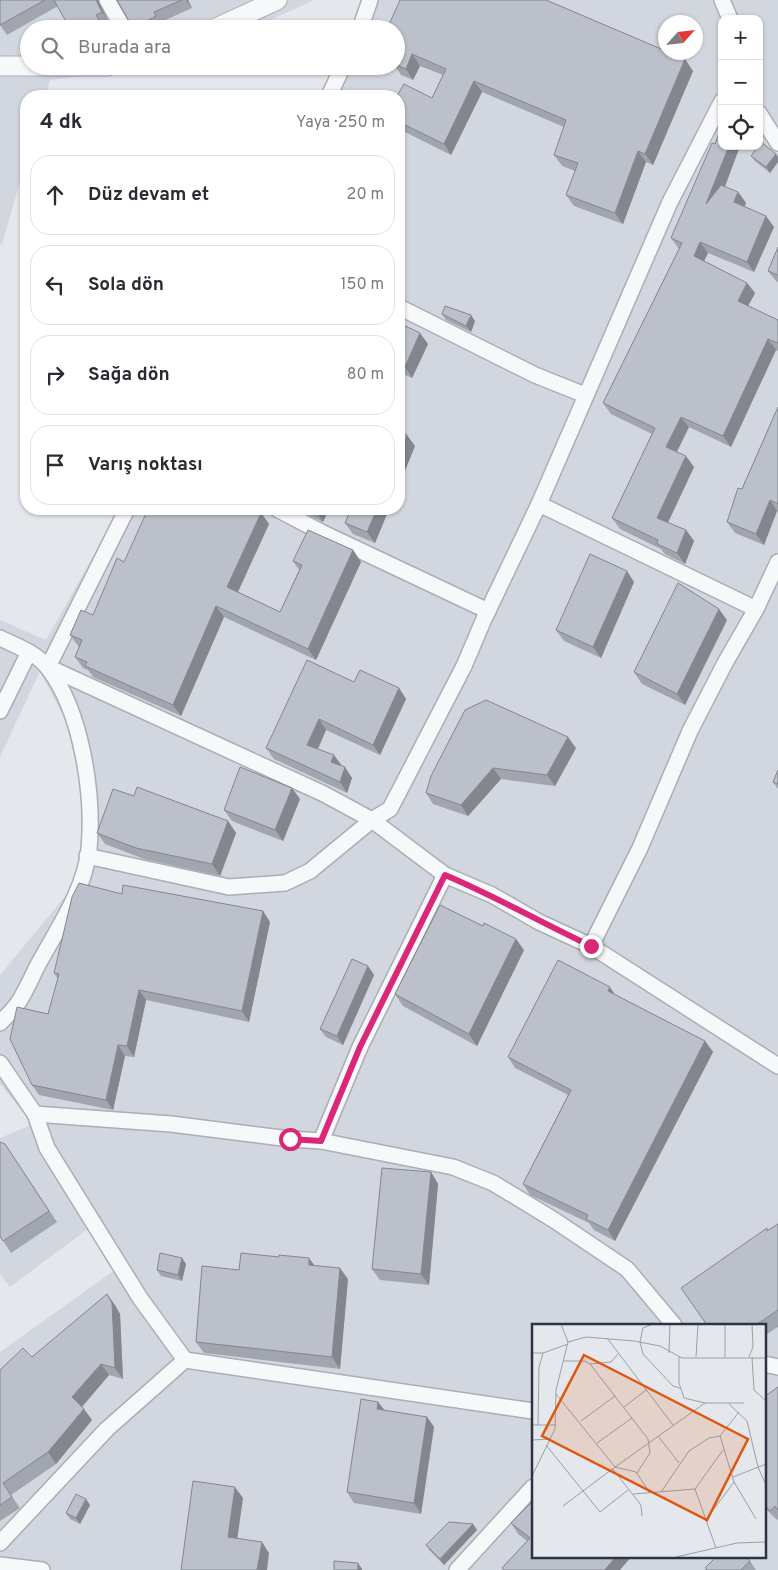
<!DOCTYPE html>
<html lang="tr">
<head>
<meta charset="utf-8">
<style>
  :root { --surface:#fff; --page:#f2f2f3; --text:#2b2b33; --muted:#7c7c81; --line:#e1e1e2 }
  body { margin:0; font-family:Overpass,sans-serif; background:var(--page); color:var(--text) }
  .controls { position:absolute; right:15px; top:15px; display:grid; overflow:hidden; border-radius:10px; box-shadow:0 1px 4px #0004 }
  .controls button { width:45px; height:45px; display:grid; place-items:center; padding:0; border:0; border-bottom:1px solid var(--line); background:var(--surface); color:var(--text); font:25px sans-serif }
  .compass { position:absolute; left:658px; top:15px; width:45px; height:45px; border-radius:50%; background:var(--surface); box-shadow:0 1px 4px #0004; rotate:63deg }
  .stop { position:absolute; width:15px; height:15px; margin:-11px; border:4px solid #db2777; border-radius:50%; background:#fff }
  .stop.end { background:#db2777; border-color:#fff; box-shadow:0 1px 5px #0008 }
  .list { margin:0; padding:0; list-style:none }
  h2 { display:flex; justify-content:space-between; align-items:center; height:65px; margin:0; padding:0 20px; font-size:21px }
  h2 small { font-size:16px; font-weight:400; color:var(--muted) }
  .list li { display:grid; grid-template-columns:32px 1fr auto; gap:15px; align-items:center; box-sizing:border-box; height:80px; margin:0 10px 10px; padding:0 10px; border:1px solid var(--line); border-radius:20px }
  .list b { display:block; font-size:19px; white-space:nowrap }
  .list em { font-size:16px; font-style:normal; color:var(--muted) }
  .icon { flex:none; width:28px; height:28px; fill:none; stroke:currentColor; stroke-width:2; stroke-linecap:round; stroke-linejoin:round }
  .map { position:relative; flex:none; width:778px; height:1570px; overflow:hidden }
  .search { position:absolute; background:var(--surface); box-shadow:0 1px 4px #0004; left:20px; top:20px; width:385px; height:55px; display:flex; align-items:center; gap:12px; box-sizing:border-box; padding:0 18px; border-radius:28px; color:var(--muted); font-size:19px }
  .panel { position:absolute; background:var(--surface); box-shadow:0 1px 4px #0004; left:20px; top:90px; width:385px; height:425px; border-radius:20px }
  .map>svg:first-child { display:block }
</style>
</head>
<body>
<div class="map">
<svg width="778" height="1570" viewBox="0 0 778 1570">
  <rect width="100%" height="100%" fill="#e4e7ec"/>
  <g fill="#d2d6de" fill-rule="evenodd">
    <polygon points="0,0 314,0 251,29 29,29 29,66 155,66 50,80 45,96 26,96 26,160 2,245 0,244"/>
    <path d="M378,0H778V1570H0V1352L119,1267L89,1228L10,1287L0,1274V1138L33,1124L0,1084V975L91,865L82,753L40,671L0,757V620L46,640L120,509H399V96H330L345,66H396V29H364ZM722,19H759V146H722ZM666,22H696V52H666ZM533,1325H764V1556H533Z"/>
  </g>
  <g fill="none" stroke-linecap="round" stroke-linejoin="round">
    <g stroke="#a9aeb7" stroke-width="18">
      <g id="minor">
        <polyline points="107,0 124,29"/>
        <polyline points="722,0 730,19"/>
        <polyline points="360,29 370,0"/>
        <polyline points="329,96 343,66"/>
        <polyline points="759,113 778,143"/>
        <polyline points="399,307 535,375 585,395"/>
        <polyline points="539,504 756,609"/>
        <polyline points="127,509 48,667 324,794 372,820 445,875 492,895 539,922 591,946 778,1066"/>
        <polyline points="277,509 323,533 488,611"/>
        <path d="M0,638C16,646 37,653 48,668C82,712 94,795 89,849C85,889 58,928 39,963C32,976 26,991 18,1003C13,1010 6,1017 0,1023"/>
        <polyline points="0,711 29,652"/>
        <polyline points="87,856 229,887 285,883 310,871 372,820 390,809 464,666 484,619 539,504 670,202 722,101"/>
        <polyline points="591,946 640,848 690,731 725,663 756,609 778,562"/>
        <polyline points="0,1063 35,1114 47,1148 140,1298 185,1360 533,1411"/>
        <polyline points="35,1114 171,1124 290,1139 321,1141 453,1167 493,1183 554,1220 627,1269 674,1325"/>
        <polyline points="321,1141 360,1047 445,875"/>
        <polyline points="764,1364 778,1367"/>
        <polyline points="0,1543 107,1429 185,1360"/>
        <polyline points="0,1565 42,1570"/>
        <polyline points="457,1570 533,1487"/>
      </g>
    </g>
    <g stroke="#a9aeb7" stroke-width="21">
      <g id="tertiary">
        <polyline points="214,29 277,0"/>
        <polyline points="0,66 108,66"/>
      </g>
    </g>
    <use href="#minor" stroke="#f7f8fa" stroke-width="15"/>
    <use href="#tertiary" stroke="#f7f8fa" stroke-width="19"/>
  </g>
  <g fill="#a1a5ae">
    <polygon points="0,0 98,0 108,21 103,24 105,29 70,29 58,6 7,35 0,25"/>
    <polygon points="117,0 188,0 192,8 161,22 163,26 157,29 133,29"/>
    <polygon points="396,29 693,71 653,165 646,162 623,224 574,206 566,195 575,171 562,166 554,155 564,127 482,92 451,155 399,129 399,96 432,98 443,75 420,66 413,80 401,75 395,66 396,66"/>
    <polygon points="722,146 740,146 725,187 738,192 746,203 744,207 774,227 754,272 708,253 704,261 747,283 755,293 748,306 778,320 778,351 776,350 731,447 689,427 677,452 694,467 668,522 686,530 694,541 685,564 665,554 661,549 620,529 612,518 652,434 611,414 603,403 679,249 671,238"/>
    <polygon points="776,154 778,157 778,162 770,173 755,161 751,156"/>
    <polygon points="778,247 778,282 776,281 768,271"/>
    <polygon points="442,314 475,321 471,332 446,320"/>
    <polygon points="399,323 428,344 412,378 399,372"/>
    <polygon points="778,407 778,512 777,511 764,545 735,533 727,522"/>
    <polygon points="296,509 329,509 323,522"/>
    <polygon points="351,509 389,509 375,543 353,534 345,523"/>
    <polygon points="261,513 269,524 238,592 280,612 299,570 293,561 353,550 361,562 316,660 224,617 181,716 93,677 88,670 83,668 75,657 79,647 70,635 93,615"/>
    <polygon points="634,582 601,658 564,641 556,630"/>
    <polygon points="727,620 685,705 642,684 634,672"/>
    <polygon points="354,682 399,688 406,699 380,755 326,730 318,749 341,766 352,778 347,793 274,759 266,748"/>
    <polygon points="486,700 576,748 555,786 501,779 468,816 433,804 426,793"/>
    <polygon points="778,770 778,789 773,782"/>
    <polygon points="300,799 283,841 232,821 224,810"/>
    <polygon points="228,821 236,833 220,876 144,859 105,844 97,833"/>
    <polygon points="122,894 263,911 270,922 249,1022 146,1000 134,1057 125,1056 113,1110 39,1095 32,1085 48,1014 58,979 54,973"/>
    <polygon points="524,950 477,1046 403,1006 395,994"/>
    <polygon points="368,966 374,975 343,1045 326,1037 320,1029"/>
    <polygon points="614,994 705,1041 713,1052 615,1241 594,1230 589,1223 530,1195 523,1184 568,1095 515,1068 508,1057"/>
    <polygon points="5,1144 57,1222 11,1253 0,1236"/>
    <polygon points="431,1172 438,1184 429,1285 380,1280 372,1269"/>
    <polygon points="778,1224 778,1327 764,1336 764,1325 707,1325 768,1230"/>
    <polygon points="186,1264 182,1281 161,1276 157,1270"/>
    <polygon points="315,1266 348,1279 340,1369 204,1353 196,1342 239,1270"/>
    <polygon points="115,1305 120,1314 123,1379 109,1375 82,1407 92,1420 56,1464 11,1495 20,1508 0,1521 0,1370 32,1357"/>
    <polygon points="778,1387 778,1519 777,1520 764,1507 764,1397"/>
    <polygon points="378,1402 384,1410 427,1417 434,1427 421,1514 354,1503 347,1492"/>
    <polygon points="90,1505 80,1524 70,1519 66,1513"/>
    <polygon points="511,1523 620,1570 503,1570 502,1568 527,1541 518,1534"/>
    <polygon points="473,1524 477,1530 444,1565 430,1551 426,1545"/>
    <polygon points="750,1561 756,1570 706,1570 705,1568"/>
  </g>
  <g fill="#83868d">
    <polygon points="96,0 98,0 108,21 102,12"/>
    <polygon points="186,0 188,0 192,8"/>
    <polygon points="412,54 420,66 413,80 406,69"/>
    <polygon points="685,59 693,71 653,165 645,154"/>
    <polygon points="474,81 482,92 451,155 444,144"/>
    <polygon points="729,146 740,146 714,215 706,204"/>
    <polygon points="638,151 646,162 623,224 615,213"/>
    <polygon points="776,154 778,157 778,162 770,173 766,167"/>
    <polygon points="738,192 746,203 742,213 734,202"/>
    <polygon points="766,216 774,227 754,272 747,262"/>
    <polygon points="700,242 708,253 701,267 694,256"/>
    <polygon points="747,283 755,293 745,312 738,301"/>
    <polygon points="471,315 475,321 471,332 466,326"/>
    <polygon points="420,333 428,344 412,378 405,367"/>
    <polygon points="768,339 776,350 731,447 723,436"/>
    <polygon points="681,417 689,427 674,457 666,447"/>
    <polygon points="407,435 415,446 399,486 399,455"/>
    <polygon points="686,456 694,467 665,529 657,518"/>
    <polygon points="770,500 777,511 764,545 756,534"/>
    <polygon points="317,509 329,509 323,522 315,511"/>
    <polygon points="377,509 389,509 375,543 367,532"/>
    <polygon points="261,513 269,524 235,598 227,587"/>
    <polygon points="686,530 694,541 685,564 677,553"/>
    <polygon points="353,550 361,562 316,660 308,649"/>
    <polygon points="627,571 634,582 601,658 593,647"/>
    <polygon points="216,606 224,617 181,716 173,705"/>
    <polygon points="719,609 727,620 685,705 677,694"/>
    <polygon points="399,688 406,699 380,755 373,745"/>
    <polygon points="319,719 326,730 315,755 307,745"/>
    <polygon points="568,737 576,748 555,786 547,775"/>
    <polygon points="334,755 342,766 331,762"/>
    <polygon points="345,767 352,778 347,793 340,782"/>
    <polygon points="493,768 501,779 468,816 461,805"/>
    <polygon points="292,788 300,799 283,841 275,830"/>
    <polygon points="228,821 236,833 220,876 212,864"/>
    <polygon points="263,911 270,922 249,1022 242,1011"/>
    <polygon points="516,939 524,950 477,1046 469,1034"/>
    <polygon points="368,966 374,975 343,1045 337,1036"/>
    <polygon points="610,987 617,998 608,991"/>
    <polygon points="139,990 146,1000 134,1057 127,1046"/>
    <polygon points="705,1041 713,1052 615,1241 608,1230"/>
    <polygon points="118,1045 125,1056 113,1110 106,1100"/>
    <polygon points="431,1172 438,1184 429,1285 421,1274"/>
    <polygon points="182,1258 186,1264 182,1281 178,1275"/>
    <polygon points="309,1258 317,1269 309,1265"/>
    <polygon points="340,1268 348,1279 340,1369 332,1357"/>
    <polygon points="107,1294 115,1305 120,1314 123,1379 115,1368"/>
    <polygon points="101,1364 109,1375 80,1409 72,1397"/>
    <polygon points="378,1402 386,1412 377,1409"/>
    <polygon points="84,1409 92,1420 56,1464 48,1452"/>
    <polygon points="427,1417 434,1427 421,1514 414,1503"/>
    <polygon points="235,1487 243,1498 236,1548 228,1537"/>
    <polygon points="86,1499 90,1505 80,1524 76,1518"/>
    <polygon points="473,1524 477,1530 444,1565 440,1559"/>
    <polygon points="262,1542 269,1553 267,1570 257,1570"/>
    <polygon points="616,1556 632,1556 620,1570 605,1570"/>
    <polygon points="358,1563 362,1569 362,1570 358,1570"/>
  </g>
  <g fill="#bbc0ca" stroke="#83868d">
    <polygon points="0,0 45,0 0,25"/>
    <polygon points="54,0 96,0 102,12 96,15 99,20 83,29 70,29"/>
    <polygon points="117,0 182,0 154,12 156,16 133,28"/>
    <polygon points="400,0 546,0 666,51 666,52 669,52 685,59 645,154 638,151 615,213 566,195 578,163 554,155 566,120 474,81 444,144 399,122 399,96 397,96 404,84 432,98 446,69 412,54 406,69 396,65 396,56 400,49 396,48 396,29 387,29"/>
    <polygon points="722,126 722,146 729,146 706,204 721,185 738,192 734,202 766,216 747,262 700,242 694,256 747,283 738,301 778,320 778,343 768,339 723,436 681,417 666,447 686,456 657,518 686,530 677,553 657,544 658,540 612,518 655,428 603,403 682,243 671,238 712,143 715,144"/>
    <polygon points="761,142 776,154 766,167 751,156 758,146 759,146 759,144"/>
    <polygon points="778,247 778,275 768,271"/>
    <polygon points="445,306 471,315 466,326 442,314"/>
    <polygon points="399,323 420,333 405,367 399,364"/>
    <polygon points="778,407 778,504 770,500 756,534 727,522 738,488 742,489"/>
    <polygon points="399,431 407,435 399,455"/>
    <polygon points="148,509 253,509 261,513 227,587 280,612 302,565 293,561 308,530 353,550 308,649 216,606 173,705 85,666 87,662 75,657 82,640 70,635 81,610 93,615 117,558 124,562"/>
    <polygon points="310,509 317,509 315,511"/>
    <polygon points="351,509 377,509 367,532 345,523"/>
    <polygon points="590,554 627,571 593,647 556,630"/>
    <polygon points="678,583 719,609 677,694 634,672"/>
    <polygon points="307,660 354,682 360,670 399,688 373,745 319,719 307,745 334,755 331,762 345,767 340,782 266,748"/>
    <polygon points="486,700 568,737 547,775 493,768 461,805 426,793 431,776 465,710"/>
    <polygon points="240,767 292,788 275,830 224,810"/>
    <polygon points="778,770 778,784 773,782"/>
    <polygon points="137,787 228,821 212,864 136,848 97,833 113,789 134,796"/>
    <polygon points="79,883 122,894 123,885 263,911 242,1011 139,990 127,1046 118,1045 106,1100 32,1085 10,1039 17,1007 48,1014 59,974 54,973 72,897"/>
    <polygon points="440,905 483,926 484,923 516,939 469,1034 395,994"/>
    <polygon points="352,959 368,966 337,1036 320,1029"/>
    <polygon points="558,960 610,987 608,991 705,1041 608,1230 586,1219 588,1215 523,1184 571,1090 508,1057"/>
    <polygon points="0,1142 5,1144 49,1211 3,1241 0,1236"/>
    <polygon points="382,1168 431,1172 421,1274 372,1269"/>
    <polygon points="778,1224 778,1310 756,1325 707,1325 681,1288 767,1228 767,1231"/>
    <polygon points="160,1253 182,1258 178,1275 157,1270"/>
    <polygon points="241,1253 279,1257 279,1255 309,1258 309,1265 340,1268 332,1357 196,1342 202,1266 239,1270"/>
    <polygon points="107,1294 112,1303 115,1368 101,1364 72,1397 84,1409 48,1452 3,1483 12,1497 0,1505 0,1370 23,1348 32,1357"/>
    <polygon points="778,1387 778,1510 775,1506 770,1511 764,1504 764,1397"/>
    <polygon points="361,1399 378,1402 377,1409 427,1417 414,1503 347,1492"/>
    <polygon points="193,1481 235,1487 228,1537 262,1542 257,1570 181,1570"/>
    <polygon points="76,1494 86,1499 76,1518 66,1513"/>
    <polygon points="533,1501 533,1556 616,1556 605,1570 606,1570 504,1570 502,1568 530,1538 511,1523"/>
    <polygon points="449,1522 473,1524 440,1559 426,1545"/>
    <polygon points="717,1556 745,1556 750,1561 741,1570 707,1570 705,1568"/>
    <polygon points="334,1561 358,1563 358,1570 334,1570"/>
  </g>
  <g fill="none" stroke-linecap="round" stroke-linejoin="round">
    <path stroke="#db2777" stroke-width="6" d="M290,1139L321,1141L360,1047L445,875C495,896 542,923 591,946"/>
  </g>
  <g transform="translate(532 1324)">
    <rect width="234" height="234" fill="#e4e7ec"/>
    <path fill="none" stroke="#9a9fa9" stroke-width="1" d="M29,0L36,18L54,13L102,17L128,22L150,34H234M121,0L111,4L108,18L111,30L141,62L148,64M75,14L141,101M0,29H11L36,20M137,29L138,0M147,33V59L152,74L173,79H212M164,33L166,0M193,33V0M217,33L221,23L220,0M220,33L222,66L234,77M32,37H53L58,40L116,115L118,129L105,149M58,40L79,38L86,30M24,70L83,143L173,79M197,80L215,97L226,143L234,161M92,83L114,66M49,97L83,72M0,101H24M6,101L7,43L11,29M126,112L147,139M188,112L202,158L224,195M0,116L18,115M65,119L100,94M14,121L68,188L96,166M80,144L109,181L110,192M0,152L23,105L24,66L36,18M201,153L234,140M163,165L184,224M129,168L157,127L177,114L188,112L207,88M101,170L163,165L191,126M31,182L83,143L104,148L118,169M173,197L202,158M144,233L205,219L234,218"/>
    <path fill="#df570f" fill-opacity="0.15" stroke="#df570f" stroke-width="2.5" d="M52,31L216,115L175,196L10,112Z"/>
    <rect width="234" height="234" fill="none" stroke="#2b3445" stroke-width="2.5"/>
  </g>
</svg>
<div class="controls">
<button>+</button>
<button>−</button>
<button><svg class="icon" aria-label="locate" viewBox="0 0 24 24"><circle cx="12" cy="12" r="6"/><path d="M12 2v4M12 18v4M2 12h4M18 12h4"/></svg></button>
</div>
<svg class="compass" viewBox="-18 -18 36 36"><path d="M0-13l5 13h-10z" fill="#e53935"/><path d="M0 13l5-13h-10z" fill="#7c7c81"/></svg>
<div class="stop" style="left:290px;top:1139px"></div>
<div class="stop end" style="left:591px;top:946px"></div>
<div class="search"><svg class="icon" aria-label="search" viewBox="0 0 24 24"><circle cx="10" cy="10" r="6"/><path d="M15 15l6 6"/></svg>Burada ara</div>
<section class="panel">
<h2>4 dk<small>Yaya · 250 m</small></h2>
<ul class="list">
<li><svg class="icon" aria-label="ahead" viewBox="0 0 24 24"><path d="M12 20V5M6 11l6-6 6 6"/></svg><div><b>Düz devam et</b></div><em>20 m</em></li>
<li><svg class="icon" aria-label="left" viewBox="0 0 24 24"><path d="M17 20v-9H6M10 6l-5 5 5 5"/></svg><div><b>Sola dön</b></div><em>150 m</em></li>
<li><svg class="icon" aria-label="right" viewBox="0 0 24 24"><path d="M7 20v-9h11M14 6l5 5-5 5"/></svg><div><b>Sağa dön</b></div><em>80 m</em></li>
<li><svg class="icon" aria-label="arrive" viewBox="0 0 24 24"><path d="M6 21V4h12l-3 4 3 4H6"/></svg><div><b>Varış noktası</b></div></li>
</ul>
</section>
</div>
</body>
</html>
